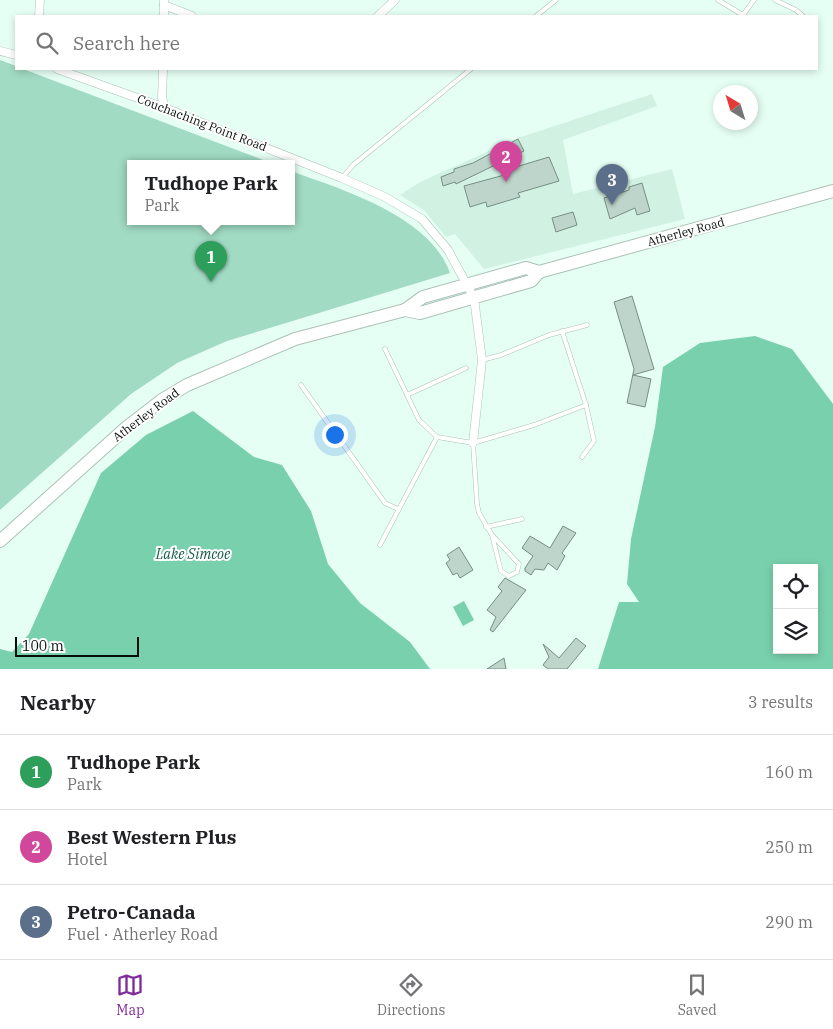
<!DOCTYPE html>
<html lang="en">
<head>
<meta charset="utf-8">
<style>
  :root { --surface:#fff; --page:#f2f2f2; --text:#202124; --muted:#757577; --line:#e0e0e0; --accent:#7f2b9a }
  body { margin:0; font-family:"IBM Plex Serif",serif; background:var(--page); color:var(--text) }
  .controls { position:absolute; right:15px; bottom:15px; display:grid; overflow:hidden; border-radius:0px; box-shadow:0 2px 8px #0003 }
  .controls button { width:45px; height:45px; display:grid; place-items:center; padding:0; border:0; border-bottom:1px solid var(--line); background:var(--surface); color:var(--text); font:25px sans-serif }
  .compass { position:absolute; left:713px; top:85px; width:45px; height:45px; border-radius:50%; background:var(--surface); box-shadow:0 2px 8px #0003; rotate:322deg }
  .scale { position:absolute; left:15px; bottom:12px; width:124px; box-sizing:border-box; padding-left:5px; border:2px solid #060e0b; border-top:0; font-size:14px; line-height:18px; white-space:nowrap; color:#060e0b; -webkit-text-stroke:4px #fff; paint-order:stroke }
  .you { position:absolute; left:334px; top:434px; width:18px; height:18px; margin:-12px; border:4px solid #fff; border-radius:50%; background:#1a73e8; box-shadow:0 0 0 8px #1a73e833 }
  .badge { display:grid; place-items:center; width:32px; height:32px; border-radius:50%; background:var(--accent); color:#fff; font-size:16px; font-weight:700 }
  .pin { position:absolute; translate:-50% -41px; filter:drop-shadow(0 1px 2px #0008) }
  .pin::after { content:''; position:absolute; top:26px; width:18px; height:15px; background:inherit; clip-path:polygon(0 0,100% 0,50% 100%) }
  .popup { position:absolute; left:127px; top:160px; width:168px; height:65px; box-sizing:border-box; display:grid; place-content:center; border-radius:0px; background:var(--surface); filter:drop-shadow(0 1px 4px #0005); font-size:16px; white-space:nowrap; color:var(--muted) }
  .popup b { font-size:19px; color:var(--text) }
  .popup::after { content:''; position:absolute; left:50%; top:100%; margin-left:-10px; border:10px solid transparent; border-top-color:var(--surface) }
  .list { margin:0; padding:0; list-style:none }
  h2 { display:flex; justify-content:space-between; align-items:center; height:65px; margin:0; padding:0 20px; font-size:21px }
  h2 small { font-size:16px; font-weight:400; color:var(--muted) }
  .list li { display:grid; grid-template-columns:32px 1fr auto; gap:15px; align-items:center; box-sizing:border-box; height:75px; padding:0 20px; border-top:1px solid var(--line) }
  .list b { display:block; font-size:19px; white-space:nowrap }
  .list p { margin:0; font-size:16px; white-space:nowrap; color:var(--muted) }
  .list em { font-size:16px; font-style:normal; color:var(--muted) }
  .icon { flex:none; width:28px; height:28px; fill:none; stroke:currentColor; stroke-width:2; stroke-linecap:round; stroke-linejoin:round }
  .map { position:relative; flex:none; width:833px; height:669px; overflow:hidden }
  .search { position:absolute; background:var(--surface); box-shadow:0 2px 8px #0003; left:15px; right:15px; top:15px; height:55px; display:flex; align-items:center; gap:12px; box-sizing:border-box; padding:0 18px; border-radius:0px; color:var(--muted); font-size:19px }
  .sheet { height:290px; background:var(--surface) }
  nav { display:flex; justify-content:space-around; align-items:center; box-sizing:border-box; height:70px; border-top:1px solid var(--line); background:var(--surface); font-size:14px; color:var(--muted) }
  nav a { display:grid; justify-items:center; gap:2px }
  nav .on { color:var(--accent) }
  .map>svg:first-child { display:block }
</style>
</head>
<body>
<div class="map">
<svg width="833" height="669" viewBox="0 0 833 669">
  <rect width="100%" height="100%" fill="#e6fff4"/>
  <polygon fill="#d1f1e2" points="652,94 657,106 563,140 573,194 672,169 685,219 484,269 455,234 446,237 424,210 400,195 420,182 518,138"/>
  <path fill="#a1dbc3" d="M0,60L16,66V69H23L271,163H131V221H291V171C343,190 430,216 450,273L227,341L177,363L131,394L0,510Z"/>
  <g fill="#79d0ad" fill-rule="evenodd">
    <path d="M755,336L792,349L833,404V669H598L619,602H639L627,584L631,539L655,427L663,367L700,343ZM777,568H814V650H777Z"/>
    <polygon points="193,411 254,457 282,465 311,511 328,564 360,603 410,642 430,669 0,669 0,649 12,652 29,634 101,473 146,435"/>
    <polygon points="464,601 474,620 463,626 453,607"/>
  </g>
  <g fill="#bdd5ca" stroke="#778e84">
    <polygon points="518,139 524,151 456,184 455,182 443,186 441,177 454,172 454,169 473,163"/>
    <polygon points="549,157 559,181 518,193 520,197 487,207 486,202 470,207 464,186 508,174 506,170"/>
    <polygon points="642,183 650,211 637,215 635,208 610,219 604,198 629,190 629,187"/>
    <polygon points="573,212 577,225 556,232 552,218"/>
    <polygon points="632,296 654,369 633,375 651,379 645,407 627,403 634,369 614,302"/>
    <polygon points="563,526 576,533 562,553 565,556 557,570 548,563 544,570 535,569 531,575 525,571 525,568 533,556 522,548 530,536 550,548"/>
    <polygon points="459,547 473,570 460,578 457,573 453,575 446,563 450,560 447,555"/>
    <polygon points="505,578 526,590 493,632 490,630 496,617 487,610 502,591 498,587"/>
    <polygon points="576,638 586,646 567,669 548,669 543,665 549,657 543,644 559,658"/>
    <polygon points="504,658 506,669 487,669"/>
  </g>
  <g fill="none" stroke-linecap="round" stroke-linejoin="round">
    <g stroke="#abc2b8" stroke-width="5">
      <g id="service">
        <polyline points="718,0 743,15 754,0"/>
        <polyline points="775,0 796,10 803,16"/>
        <polyline points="536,16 556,0"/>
        <polyline points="342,178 353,165 471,69"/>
        <polyline points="562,331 586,405 594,441 582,457"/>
        <polyline points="385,349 419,420 437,437 473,443 534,425 586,405"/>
        <polyline points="482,360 501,355 549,335 587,325"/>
        <polyline points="301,385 385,503 398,509"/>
        <polyline points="407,395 466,368"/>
        <polyline points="473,443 477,504 479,513 492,535 501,571 509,576 517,572 519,564 492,535"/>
        <polyline points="486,527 522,519"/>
        <polyline points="380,545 437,437"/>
      </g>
    </g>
    <g stroke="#abc2b8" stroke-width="9">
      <g id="minor">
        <polyline points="164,5 192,16"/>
        <polyline points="39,16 40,0"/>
        <polyline points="164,16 164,0"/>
        <polyline points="378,16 395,0"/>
        <polyline points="0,51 16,55"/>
        <polyline points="57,69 165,108 342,178 385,197 422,219 448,250 474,298 482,360 473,443"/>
        <polyline points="163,69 162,98 165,108"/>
      </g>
    </g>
    <g stroke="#abc2b8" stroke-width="14">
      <g id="trunk">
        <polyline points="405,310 420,313 531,281 539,272"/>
        <polyline points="0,541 127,427 162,400 187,385 295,339 405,310 423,297 526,268 539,272 833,191"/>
      </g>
    </g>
    <use href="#service" stroke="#fff" stroke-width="4"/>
    <use href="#minor" stroke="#fff" stroke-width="8"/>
    <use href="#trunk" stroke="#fff" stroke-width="12"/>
  </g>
  <g text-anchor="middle" stroke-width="4" stroke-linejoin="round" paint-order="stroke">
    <g font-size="12" fill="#060e0b" stroke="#fff">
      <text transform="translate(202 123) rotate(21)" y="4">Couchaching Point Road</text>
      <text transform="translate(686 232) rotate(-15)" y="4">Atherley Road</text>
      <text transform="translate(146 415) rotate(-37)" y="4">Atherley Road</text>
    </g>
    <g font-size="14" font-style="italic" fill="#165b44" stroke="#fff">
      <text x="193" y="559">Lake Simcoe</text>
    </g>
  </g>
</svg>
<div class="controls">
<button><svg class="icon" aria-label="locate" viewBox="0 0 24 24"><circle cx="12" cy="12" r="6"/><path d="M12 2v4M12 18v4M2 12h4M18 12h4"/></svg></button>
<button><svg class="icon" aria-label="layers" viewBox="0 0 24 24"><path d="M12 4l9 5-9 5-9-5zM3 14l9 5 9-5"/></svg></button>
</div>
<svg class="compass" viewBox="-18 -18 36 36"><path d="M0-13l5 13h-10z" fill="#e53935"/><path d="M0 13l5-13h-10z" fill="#757577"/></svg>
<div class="scale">100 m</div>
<div class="you"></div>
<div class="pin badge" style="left:211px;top:282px;background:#2e9e5b">1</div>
<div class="popup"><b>Tudhope Park</b>Park</div>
<div class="pin badge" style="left:506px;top:182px;background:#d1479c">2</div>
<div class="pin badge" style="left:612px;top:205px;background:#5c6f8a">3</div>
<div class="search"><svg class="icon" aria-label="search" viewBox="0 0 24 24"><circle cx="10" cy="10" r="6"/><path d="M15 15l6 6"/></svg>Search here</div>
</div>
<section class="sheet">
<h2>Nearby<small>3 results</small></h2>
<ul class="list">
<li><span class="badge" style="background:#2e9e5b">1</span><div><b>Tudhope Park</b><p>Park</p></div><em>160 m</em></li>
<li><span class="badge" style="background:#d1479c">2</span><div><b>Best Western Plus</b><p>Hotel</p></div><em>250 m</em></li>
<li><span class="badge" style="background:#5c6f8a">3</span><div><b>Petro-Canada</b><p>Fuel · Atherley Road</p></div><em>290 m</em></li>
</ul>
</section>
<nav>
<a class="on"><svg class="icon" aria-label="map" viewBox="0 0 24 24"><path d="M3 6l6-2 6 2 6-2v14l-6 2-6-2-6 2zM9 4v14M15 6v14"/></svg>Map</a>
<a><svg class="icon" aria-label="directions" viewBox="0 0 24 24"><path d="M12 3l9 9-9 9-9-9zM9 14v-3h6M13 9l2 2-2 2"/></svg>Directions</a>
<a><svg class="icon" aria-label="saved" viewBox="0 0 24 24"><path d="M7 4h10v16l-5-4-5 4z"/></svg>Saved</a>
</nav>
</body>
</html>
